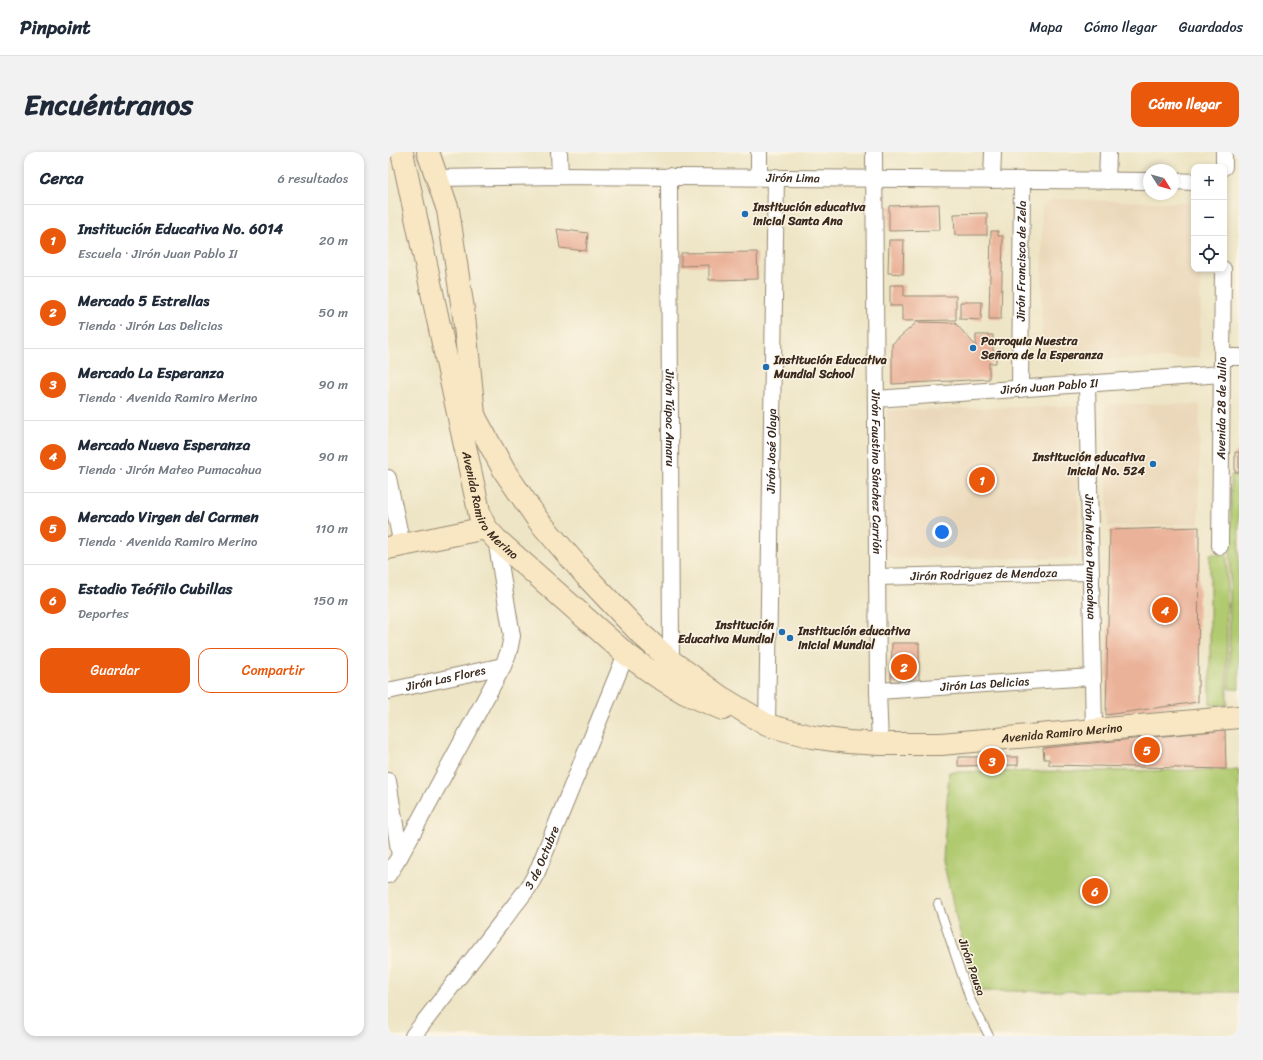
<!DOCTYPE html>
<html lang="es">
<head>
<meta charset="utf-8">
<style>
	body { margin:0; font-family:Sriracha,sans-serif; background:#f2f2f3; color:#1f2937 }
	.controls { position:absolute; right:12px; top:12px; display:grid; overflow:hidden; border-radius:8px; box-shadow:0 2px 6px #0003 }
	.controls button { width:36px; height:36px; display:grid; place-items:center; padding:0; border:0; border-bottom:1px solid #e0e1e3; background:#fff; color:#1f2937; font:20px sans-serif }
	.compass { position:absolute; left:755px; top:12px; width:36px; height:36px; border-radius:50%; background:#fff; box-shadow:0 2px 6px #0003; rotate:127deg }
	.you { position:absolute; left:554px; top:380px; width:14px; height:14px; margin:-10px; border:3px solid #fff; border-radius:50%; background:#1a73e8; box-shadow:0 0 0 6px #1a73e833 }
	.badge { display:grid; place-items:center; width:26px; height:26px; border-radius:50%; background:#ea580c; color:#fff; font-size:13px; font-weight:700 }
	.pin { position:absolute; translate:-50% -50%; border:2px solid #fff; box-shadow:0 1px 4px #0006 }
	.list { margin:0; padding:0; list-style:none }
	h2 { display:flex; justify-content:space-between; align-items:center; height:52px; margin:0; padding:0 16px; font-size:17px }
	h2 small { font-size:13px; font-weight:400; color:#747a83 }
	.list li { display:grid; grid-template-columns:26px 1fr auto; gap:12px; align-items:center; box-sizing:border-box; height:72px; padding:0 16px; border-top:1px solid #e0e1e3 }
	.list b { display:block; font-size:15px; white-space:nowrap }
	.list p { margin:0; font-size:13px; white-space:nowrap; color:#747a83 }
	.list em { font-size:13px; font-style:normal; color:#747a83 }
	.actions { display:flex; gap:8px; padding:12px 16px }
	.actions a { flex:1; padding:9px 0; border:1px solid #ea580c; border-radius:12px; text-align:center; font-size:14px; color:#ea580c }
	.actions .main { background:#ea580c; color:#fff }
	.icon { flex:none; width:22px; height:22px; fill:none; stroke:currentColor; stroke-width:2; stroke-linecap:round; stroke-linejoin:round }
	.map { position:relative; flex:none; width:851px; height:884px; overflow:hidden; border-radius:12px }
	header { display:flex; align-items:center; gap:24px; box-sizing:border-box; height:56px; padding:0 20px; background:#fff; border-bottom:1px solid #e0e1e3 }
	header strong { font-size:19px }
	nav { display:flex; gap:22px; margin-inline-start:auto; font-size:14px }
	.intro { display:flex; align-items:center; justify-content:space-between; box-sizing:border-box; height:96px; padding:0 24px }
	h1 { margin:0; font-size:28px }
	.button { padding:10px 18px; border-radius:12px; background:#ea580c; color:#fff; font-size:14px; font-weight:700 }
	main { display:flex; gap:24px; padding:0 24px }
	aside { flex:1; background:#fff; border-radius:12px; box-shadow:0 2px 6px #0003 }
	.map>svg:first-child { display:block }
	.built { fill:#ebd8ba }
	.green { fill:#b0ca70; stroke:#767a47 }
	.building { fill:#ebb29a }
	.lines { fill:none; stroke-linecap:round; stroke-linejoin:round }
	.lane-casing { stroke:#948872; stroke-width:10 }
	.street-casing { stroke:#948872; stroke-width:18 }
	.secondary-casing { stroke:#948872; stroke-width:24 }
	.lane { stroke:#fff; stroke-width:8 }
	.street { stroke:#fff; stroke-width:16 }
	.secondary { stroke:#f9e7c3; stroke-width:22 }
	.poi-dot { fill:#1f6fb2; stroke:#fcf5e5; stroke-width:1.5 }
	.labels { text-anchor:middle; stroke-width:3; stroke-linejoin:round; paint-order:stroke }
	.street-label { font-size:12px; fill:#3b2a1e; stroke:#fcf5e5 }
	.poi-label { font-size:12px; font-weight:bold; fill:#3b2a1e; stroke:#fcf5e5; text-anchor:start }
</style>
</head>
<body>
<header>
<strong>Pinpoint</strong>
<nav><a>Mapa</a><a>Cómo llegar</a><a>Guardados</a></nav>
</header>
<div class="intro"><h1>Encuéntranos</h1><a class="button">Cómo llegar</a></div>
<main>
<aside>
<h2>Cerca<small>6 resultados</small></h2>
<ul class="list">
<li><span class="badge">1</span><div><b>Institución Educativa No. 6014</b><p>Escuela · Jirón Juan Pablo II</p></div><em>20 m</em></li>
<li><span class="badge">2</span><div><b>Mercado 5 Estrellas</b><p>Tienda · Jirón Las Delicias</p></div><em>50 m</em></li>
<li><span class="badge">3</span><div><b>Mercado La Esperanza</b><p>Tienda · Avenida Ramiro Merino</p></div><em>90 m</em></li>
<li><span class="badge">4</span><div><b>Mercado Nueva Esperanza</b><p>Tienda · Jirón Mateo Pumacahua</p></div><em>90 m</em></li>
<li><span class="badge">5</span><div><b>Mercado Virgen del Carmen</b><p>Tienda · Avenida Ramiro Merino</p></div><em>110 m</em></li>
<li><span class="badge">6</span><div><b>Estadio Teófilo Cubillas</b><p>Deportes</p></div><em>150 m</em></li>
</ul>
<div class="actions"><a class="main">Guardar</a><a>Compartir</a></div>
</aside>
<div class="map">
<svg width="851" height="884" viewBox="0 0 851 884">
	<rect width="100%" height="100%" fill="#fcf5e5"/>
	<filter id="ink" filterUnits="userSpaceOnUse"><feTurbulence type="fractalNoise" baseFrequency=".025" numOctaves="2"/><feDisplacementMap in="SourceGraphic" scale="8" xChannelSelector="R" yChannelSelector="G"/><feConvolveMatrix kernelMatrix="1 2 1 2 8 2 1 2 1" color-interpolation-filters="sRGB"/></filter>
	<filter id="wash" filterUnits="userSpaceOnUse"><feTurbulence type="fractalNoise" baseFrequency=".012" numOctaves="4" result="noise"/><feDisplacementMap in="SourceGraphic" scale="16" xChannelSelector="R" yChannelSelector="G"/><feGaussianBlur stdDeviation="0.9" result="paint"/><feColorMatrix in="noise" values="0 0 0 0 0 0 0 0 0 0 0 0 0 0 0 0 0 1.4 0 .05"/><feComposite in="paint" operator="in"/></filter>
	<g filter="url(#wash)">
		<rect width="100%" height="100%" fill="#eee5c6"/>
		<!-- built -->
		<path class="built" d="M665,47l141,4v66h7l-1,89 -158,1v-152z
			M718,252h94l-1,120 -91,3z
			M691,254l-1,152h-186l-7,-7 2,-141z"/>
		<!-- green -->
		<path class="green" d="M843,323h8v214h-10z
			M822,402h17v151h-17z
			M851,618v222l-262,-1 -20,-69 -14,-62 6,-88z"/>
		<g id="blocks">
			<!-- building -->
			<path class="building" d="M551,52l1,26 -51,1v-25z
				M599,61v22h-32l-1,-21z
				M169,77l31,4 -2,18 -26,-3z
				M603,79h7v5h5l-2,83h-12z
				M501,88h15l-1,34 -15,-1z
				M369,100l1,27 -49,1v-15l-28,1v-13z
				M502,133h14v11h52v24l-54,1v-15h-12z
				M572,150h22l-1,18 -21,-1z
				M529,170l38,1 21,23v-11h17v17l3,1v10h-7v16l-97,5v-40z
				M847,300h4v20h-4z
				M811,375l-1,175 -92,13 4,-185z
				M504,491h27v40h-28z
				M837,578l1,39 -177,-4v-6h-5l-1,-11z
				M570,605h60v8l-60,1z"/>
		</g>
	</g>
	<g filter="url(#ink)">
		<use href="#blocks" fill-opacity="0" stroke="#948872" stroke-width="1"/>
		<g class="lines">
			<defs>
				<path id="lane" d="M550,752l32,95 19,37"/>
				<g id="street">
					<path d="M171,0l1,24"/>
					<path id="s1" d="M486,0l4,539 2,53"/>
					<path d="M836,15v-15"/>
					<path id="s2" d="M281,24l2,485"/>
					<path d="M371,25v-25"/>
					<path id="s3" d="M48,26l124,-2 589,5"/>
					<path d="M604,28l1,-28"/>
					<path d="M719,29l1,-29"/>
					<path d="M785,29l21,1"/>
					<path d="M835,205h16"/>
					<path id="s4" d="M699,232l7,346"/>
					<path id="s5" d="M632,237l2,-209"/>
					<path id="s6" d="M488,247l346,-25"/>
					<path d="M0,326l14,67"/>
					<path id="s7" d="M832,394l3,-277"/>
					<path id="s8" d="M489,425l214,-5"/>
					<path id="s9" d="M0,539l115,-25"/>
					<path id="s10" d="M490,539l214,-14"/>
					<path id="s11" d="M379,573l9,-548"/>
					<path d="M0,629l12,75"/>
					<path d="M0,723l12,-19 103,-190 6,-15 3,-15 -16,-97"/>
					<path id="s12" d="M25,884l115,-148 9,-16 89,-218"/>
				</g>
				<g id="secondary">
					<path id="s13" d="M14,0l78,364 6,12 10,11 130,115 32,23 27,16 38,16"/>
					<path id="s14" d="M40,0l20,58 16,106 10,98 3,7 28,51 33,48 48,56 54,57 31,28 48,35 48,29 46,12 35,5 32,2h61l298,-27"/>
					<path d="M0,396l98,-20"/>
				</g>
			</defs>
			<!-- lane casing -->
			<use href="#lane" class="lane-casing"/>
			<!-- street casing -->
			<use href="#street" class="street-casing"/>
			<!-- secondary casing -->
			<use href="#secondary" class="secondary-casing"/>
			<!-- lane -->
			<use href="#lane" class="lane"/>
			<!-- street -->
			<use href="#street" class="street"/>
			<!-- secondary -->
			<use href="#secondary" class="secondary"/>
		</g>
	</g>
	<!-- markers -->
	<g class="poi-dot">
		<circle cx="357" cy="62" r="4"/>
		<circle cx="585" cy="196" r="4"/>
		<circle cx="378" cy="215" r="4"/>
		<circle cx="765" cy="312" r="4"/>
		<circle cx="394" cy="480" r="4"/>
		<circle cx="402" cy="486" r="4"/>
	</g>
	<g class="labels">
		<!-- street labels -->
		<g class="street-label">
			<text dy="4" stroke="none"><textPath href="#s3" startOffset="357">Jirón Lima</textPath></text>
			<text dy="4" stroke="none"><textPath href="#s5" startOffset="128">Jirón Francisco de Zela</textPath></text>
			<text dy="4" stroke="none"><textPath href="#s6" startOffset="174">Jirón Juan Pablo II</textPath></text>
			<text dy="4" stroke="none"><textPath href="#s7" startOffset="138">Avenida 28 de Julio</textPath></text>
			<text dy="4" stroke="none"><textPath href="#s2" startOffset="242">Jirón Túpac Amaru</textPath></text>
			<text dy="4" stroke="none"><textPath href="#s11" startOffset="274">Jirón José Olaya</textPath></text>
			<text dy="4" stroke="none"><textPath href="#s1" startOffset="320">Jirón Faustino Sánchez Carrión</textPath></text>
			<text dy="4" stroke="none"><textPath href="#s13" startOffset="367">Avenida Ramiro Merino</textPath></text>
			<text dy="4" stroke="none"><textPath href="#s4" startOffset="173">Jirón Mateo Pumacahua</textPath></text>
			<text dy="4" stroke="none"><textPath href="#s8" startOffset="107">Jirón Rodriguez de Mendoza</textPath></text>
			<text dy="4" stroke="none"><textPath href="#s9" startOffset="59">Jirón Las Flores</textPath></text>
			<text dy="4" stroke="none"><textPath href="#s10" startOffset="107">Jirón Las Delicias</textPath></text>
			<text dy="4" stroke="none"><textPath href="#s14" startOffset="998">Avenida Ramiro Merino</textPath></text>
			<text dy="4" stroke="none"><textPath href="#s12" startOffset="221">3 de Octubre</textPath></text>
			<text transform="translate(584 815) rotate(71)" y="4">Jirón Pausa</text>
		</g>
		<!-- poi labels -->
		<g class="poi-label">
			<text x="365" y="59">Institución educativa<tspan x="365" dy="14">inicial Santa Ana</tspan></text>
			<text x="593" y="193">Parroquia Nuestra<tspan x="593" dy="14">Señora de la Esperanza</tspan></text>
			<text x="386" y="212">Institución Educativa<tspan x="386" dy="14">Mundial School</tspan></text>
			<text x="757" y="309" text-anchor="end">Institución educativa<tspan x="757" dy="14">inicial No. 524</tspan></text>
			<text x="386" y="477" text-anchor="end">Institución<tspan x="386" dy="14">Educativa Mundial</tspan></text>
			<text x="410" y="483">Institución educativa<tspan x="410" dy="14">inicial Mundial</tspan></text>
		</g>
	</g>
</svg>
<div class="controls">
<button>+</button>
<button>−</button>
<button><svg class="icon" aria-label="locate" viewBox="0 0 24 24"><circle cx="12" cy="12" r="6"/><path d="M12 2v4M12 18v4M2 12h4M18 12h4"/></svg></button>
</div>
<svg class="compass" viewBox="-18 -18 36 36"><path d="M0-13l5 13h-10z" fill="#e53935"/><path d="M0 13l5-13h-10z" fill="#747a83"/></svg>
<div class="you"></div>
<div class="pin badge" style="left:594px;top:328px">1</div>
<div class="pin badge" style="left:516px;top:515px">2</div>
<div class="pin badge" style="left:604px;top:609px">3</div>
<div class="pin badge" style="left:777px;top:458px">4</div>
<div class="pin badge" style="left:759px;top:598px">5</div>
<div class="pin badge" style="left:707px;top:739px">6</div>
</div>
</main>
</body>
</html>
